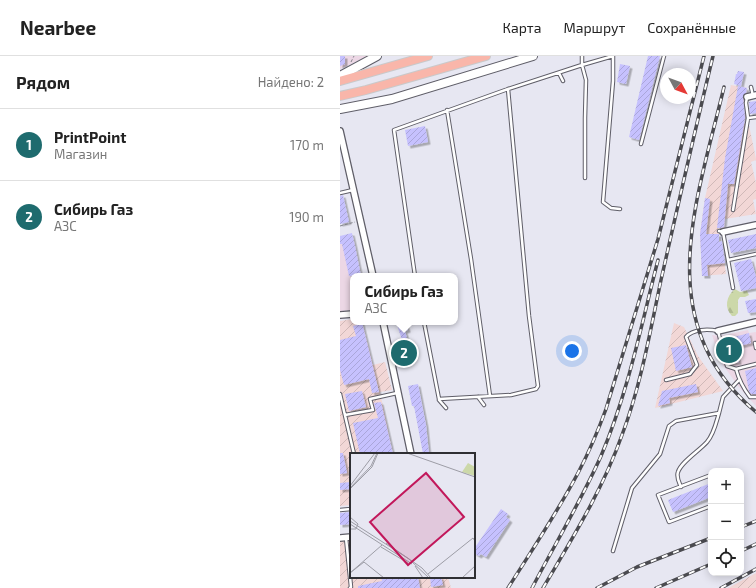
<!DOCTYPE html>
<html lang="ru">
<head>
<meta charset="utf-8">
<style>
	body { margin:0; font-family:"Exo 2",sans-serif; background:#f6f6f6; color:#222 }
	.controls { position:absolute; right:12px; bottom:12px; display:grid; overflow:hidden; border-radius:8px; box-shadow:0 2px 10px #0003 }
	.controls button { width:36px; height:36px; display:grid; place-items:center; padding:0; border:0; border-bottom:1px solid #e0e0e0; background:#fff; color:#222; font:20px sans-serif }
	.compass { position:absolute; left:320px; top:12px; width:36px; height:36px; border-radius:50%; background:#fff; box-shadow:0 2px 10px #0003; rotate:131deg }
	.you { position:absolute; left:232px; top:295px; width:14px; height:14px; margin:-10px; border:3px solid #fff; border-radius:50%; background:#1a73e8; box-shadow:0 0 0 6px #1a73e833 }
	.badge { display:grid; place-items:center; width:26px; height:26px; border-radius:50%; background:#1e6b6e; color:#fff; font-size:13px; font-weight:700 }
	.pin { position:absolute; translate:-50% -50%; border:2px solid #fff; box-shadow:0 1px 4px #0006 }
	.popup { position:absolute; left:10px; top:217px; width:108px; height:52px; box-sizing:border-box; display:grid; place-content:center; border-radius:8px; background:#fff; filter:drop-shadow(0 1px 3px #0005); font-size:13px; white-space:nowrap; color:#767676 }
	.popup b { font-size:15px; color:#222 }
	.popup::after { content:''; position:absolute; left:50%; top:100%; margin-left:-8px; border:8px solid transparent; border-top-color:#fff }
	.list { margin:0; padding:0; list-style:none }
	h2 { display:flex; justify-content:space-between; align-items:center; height:52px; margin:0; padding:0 16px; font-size:17px }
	h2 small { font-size:13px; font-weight:400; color:#767676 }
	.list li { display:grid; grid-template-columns:26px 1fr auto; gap:12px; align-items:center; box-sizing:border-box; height:72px; padding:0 16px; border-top:1px solid #e0e0e0 }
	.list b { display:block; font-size:15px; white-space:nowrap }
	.list p { margin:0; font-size:13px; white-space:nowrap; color:#767676 }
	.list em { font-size:13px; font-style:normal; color:#767676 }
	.icon { flex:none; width:22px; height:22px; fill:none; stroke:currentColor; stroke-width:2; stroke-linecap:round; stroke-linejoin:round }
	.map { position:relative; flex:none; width:416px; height:532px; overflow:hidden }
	header { display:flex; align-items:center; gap:24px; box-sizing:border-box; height:56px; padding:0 20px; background:#fff; border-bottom:1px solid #e0e0e0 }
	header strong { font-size:19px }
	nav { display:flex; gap:22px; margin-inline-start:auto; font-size:14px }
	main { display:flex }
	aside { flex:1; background:#fff }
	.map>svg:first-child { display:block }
	.commercial { fill:#ecd7e5 }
	.industrial { fill:url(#industrial-furrows) }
	.forest { fill:url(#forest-firs) }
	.building { fill:url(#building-hatch); filter:url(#shadow) }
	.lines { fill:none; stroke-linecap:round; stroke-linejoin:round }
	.lane-casing { stroke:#5f5e68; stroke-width:4.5 }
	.street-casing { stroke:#5f5e68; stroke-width:8 }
	.secondary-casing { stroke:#5f5e68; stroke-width:10 }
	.primary-casing { stroke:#c9c9ca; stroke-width:10 }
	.path { stroke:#84848b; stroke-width:1; stroke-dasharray:3 2; stroke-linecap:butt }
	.lane { stroke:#fff; stroke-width:2.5 }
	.street { stroke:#fff; stroke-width:5.5 }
	.secondary { stroke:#fff; stroke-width:8 }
	.primary { stroke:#f9b6aa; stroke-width:8 }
	.rail-casing { stroke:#4b4b50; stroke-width:3.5 }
	.rail { stroke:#fff; stroke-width:2; stroke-dasharray:6; stroke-linecap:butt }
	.inset-road { fill:none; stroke:#9d9da6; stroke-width:1 }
	.view { fill:#c2185b; fill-opacity:0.15; stroke:#c2185b; stroke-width:2 }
	.inset-edge { fill:none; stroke:#2f2f33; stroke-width:2 }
</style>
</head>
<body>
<header>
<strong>Nearbee</strong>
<nav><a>Карта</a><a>Маршрут</a><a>Сохранённые</a></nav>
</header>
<main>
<aside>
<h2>Рядом<small>Найдено: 2</small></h2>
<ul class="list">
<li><span class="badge">1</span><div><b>PrintPoint</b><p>Магазин</p></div><em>170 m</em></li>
<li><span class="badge">2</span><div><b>Сибирь Газ</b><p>АЗС</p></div><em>190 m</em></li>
</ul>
</aside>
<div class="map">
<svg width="416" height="532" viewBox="0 0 416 532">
	<defs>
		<pattern id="industrial-furrows" width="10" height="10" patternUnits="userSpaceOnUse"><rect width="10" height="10" fill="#f2d7d6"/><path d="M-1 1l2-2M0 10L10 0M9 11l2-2" fill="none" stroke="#d0b9b8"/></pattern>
		<pattern id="forest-firs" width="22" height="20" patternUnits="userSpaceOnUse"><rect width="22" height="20" fill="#ccd8a9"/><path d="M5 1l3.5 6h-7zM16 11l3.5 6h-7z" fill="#b0ba92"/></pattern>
		<pattern id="building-hatch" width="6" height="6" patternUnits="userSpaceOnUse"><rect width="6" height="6" fill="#c6c1fe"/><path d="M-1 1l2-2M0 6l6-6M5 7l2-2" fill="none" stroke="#aaa6da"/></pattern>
		<filter id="shadow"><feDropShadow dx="2.5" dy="2.5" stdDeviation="0" flood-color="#0004"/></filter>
	</defs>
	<rect width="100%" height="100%" fill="#e7e7f2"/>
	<!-- commercial -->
	<path class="commercial" d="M0,0h28l-28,13z
		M14,185l7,35h-8v34l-13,1v-67z
		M408,274l1,3 7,-1v74l-18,-20 -17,-24 -9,-27 8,1z"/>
	<!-- industrial -->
	<path class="industrial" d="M391,29l16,3 -4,25 3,2 -2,8 5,2 7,34v1l-5,2 5,21v16l-3,1 3,14 -31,5 -1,10 -5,-1v15h3l4,31 -24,2 -2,-42 5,-36z
		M13,263v3h9l11,43 12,-3 7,28 -12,2 13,62h-42v51l-11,1v-185z
		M334,267l10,4 14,29 25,35 -68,17z
		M0,484h11v37h97l3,11h-111z
		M416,517v15h-28z"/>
	<!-- forest -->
	<path class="forest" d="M395,233l5,3 7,-1 2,4 -4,2h-5l-2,3v13l-3,3h-3c-8,-8 -6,-20 3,-27z"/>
	<!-- building -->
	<path class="building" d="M0,0h5v8l-5,2z
		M308,0h12l-21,84 -10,-3z
		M280,8l10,2 -4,18 -9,-2z
		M398,15l6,1 -3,14 -7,-2 2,-10h1z
		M398,30l9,2 -1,5 -3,3 2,22 -11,66h-6l-4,43 -3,1h-4l8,-70z
		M416,45v12l-6,1 -1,-12z
		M85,70l3,16 -20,4 -3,-16z
		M3,139l6,27 -9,2v-28z
		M365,142l5,1 -4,35h13v8l3,-1 3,22 -18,2 1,11h-6l-2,-42z
		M12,177l3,13 6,30h-12l-7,-32h-2v-8z
		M416,178v14l-25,5 -3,-13z
		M411,203l5,18v11l-15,3 -7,-28z
		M416,243v13l-8,1 -3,-12z
		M16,266h6l17,70 -7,1 -3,-14 -25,6 -4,-15v-30l16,-4 -3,-10 4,-1z
		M56,266h10l2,8 -3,1 3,11 -5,1z
		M409,277l2,10 -15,4 3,15 -10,2 -6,-24z
		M346,289l6,22 -16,4 -5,-23z
		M416,312v26h-5l-2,-3 -4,-20z
		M78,328l8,41 3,29h-6l-9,-48h-2l-4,-20z
		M356,328l2,8 -29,6 1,5 -12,3 4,-15z
		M22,335l4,16 -17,4 -4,-17z
		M41,346l12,52h-33l-7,-31 25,-5 -4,-15z
		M0,397h3l4,20 -7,1z
		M11,426v7l-11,1v-7z
		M371,427v14l-38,15 -5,-12z
		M161,453l7,5 -2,3 4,3 -24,37 -5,-3 -2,2 -5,-3v-4z
		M11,456v12l-11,1v-12z
		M41,521h37l2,11h-62v-2l24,-5z
		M90,521h11l2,8 -12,2z"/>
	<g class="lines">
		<defs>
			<path id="lane" d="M273,0v25l-10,121 8,6 9,1
				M219,17l4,8
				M411,31l2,9
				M107,54l24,149 19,137
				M408,62l8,-1
				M301,88l23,-88
				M245,122v-60l1,-38 -4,-15 31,-9
				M0,137l13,-3
				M393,154l15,-92 -2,-15 1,-6
				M379,175l4,1 5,28 28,-6
				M388,204l5,28
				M75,220l-21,-146 114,-41 74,-24v-9
				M84,266l15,77 72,-4 25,-6 2,-3 -9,-70 -21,-227
				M415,287l1,5
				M396,313l20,-5
				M326,324l24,-6 7,-9 -11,-28c7,-8 22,-8 32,-6l9,35 9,3c3,11 7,19 14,28h6
				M0,338l14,60
				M138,341l6,8
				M99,344l7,8
				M5,359l28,-5 -3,-11 27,-6
				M371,419l-53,20 11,27 42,-16
				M341,431c-2,-5 -5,-10 -3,-15 3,-10 21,-21 29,-30 7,-8 9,-19 12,-29
				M0,454l11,-1
				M6,482l5,49 -1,1
				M273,495l19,-63 28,-34 9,-28 7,-5 43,-8 4,-16 16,-17"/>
			<path id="street" d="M407,41l9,-2
				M0,75l33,145
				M383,176l33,-7
				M0,259l13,-1
				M43,266l28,132
				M378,275l38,-9
				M0,482l11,-1"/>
			<path id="secondary" d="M0,20l37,-20
				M0,53l52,-10 141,-43"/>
			<path id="primary" d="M0,25l88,-25
				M0,40l26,-6 120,-34"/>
		</defs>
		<!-- lane casing -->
		<use href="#lane" class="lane-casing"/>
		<!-- street casing -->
		<use href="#street" class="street-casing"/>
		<!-- secondary casing -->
		<use href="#secondary" class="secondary-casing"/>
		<!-- primary casing -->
		<use href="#primary" class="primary-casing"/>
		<!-- path -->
		<path class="path" d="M11,6l3,-6
			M0,170l15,-4"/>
		<!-- lane -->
		<use href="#lane" class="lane"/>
		<!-- street -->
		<use href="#street" class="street"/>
		<!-- secondary -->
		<use href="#secondary" class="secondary"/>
		<!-- primary -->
		<use href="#primary" class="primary"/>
		<defs>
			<path id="rail" d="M384,31c-27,114 -75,235 32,325
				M401,471l15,-6
				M401,495l15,-7
				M168,532c24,-38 49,-75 70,-115 11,-21 20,-42 28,-64l52,-170 46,-183
				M192,532c23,-44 49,-87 69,-132 27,-63 40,-130 57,-196
				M203,532c29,-49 60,-99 79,-153 19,-50 28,-103 39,-155 17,-75 34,-150 52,-224
				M257,532l40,-21 74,-29
				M316,532l55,-24
				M381,532l35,-19"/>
		</defs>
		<!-- rail casing -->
		<use href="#rail" class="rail-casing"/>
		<!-- rail -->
		<use href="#rail" class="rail"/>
	</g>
	<!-- overview -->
	<g transform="translate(10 397)">
		<rect width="125" height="125" fill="#e7e7f2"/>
		<path d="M118,10l7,4v9l-13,-4z" fill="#ccd8a9"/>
		<path class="inset-road" d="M57,0l68,24M0,33l25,-33M0,35l21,-22 6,-13M0,36l22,-22 6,-14M0,64l8,7 -2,5h-6M0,68l59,38 20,19M0,71l62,40M36,90l36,25M31,94l27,16M65,113l8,12M72,115l9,10M0,120l32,-28M0,120l14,-11 20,16M78,121l45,-36 2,3M112,125l13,-12"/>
		<path class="view" d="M76,20l38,44 -56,48 -38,-43z"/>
		<rect width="125" height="125" class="inset-edge"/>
	</g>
</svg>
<div class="controls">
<button>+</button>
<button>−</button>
<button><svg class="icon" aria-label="locate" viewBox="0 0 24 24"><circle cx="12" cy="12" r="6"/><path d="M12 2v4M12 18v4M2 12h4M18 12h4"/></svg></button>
</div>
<svg class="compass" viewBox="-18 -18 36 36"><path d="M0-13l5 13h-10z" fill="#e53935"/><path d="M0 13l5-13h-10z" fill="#767676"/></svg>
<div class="you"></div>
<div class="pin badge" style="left:389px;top:294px">1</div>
<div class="pin badge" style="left:64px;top:297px">2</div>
<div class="popup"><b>Сибирь Газ</b>АЗС</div>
</div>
</main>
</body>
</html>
